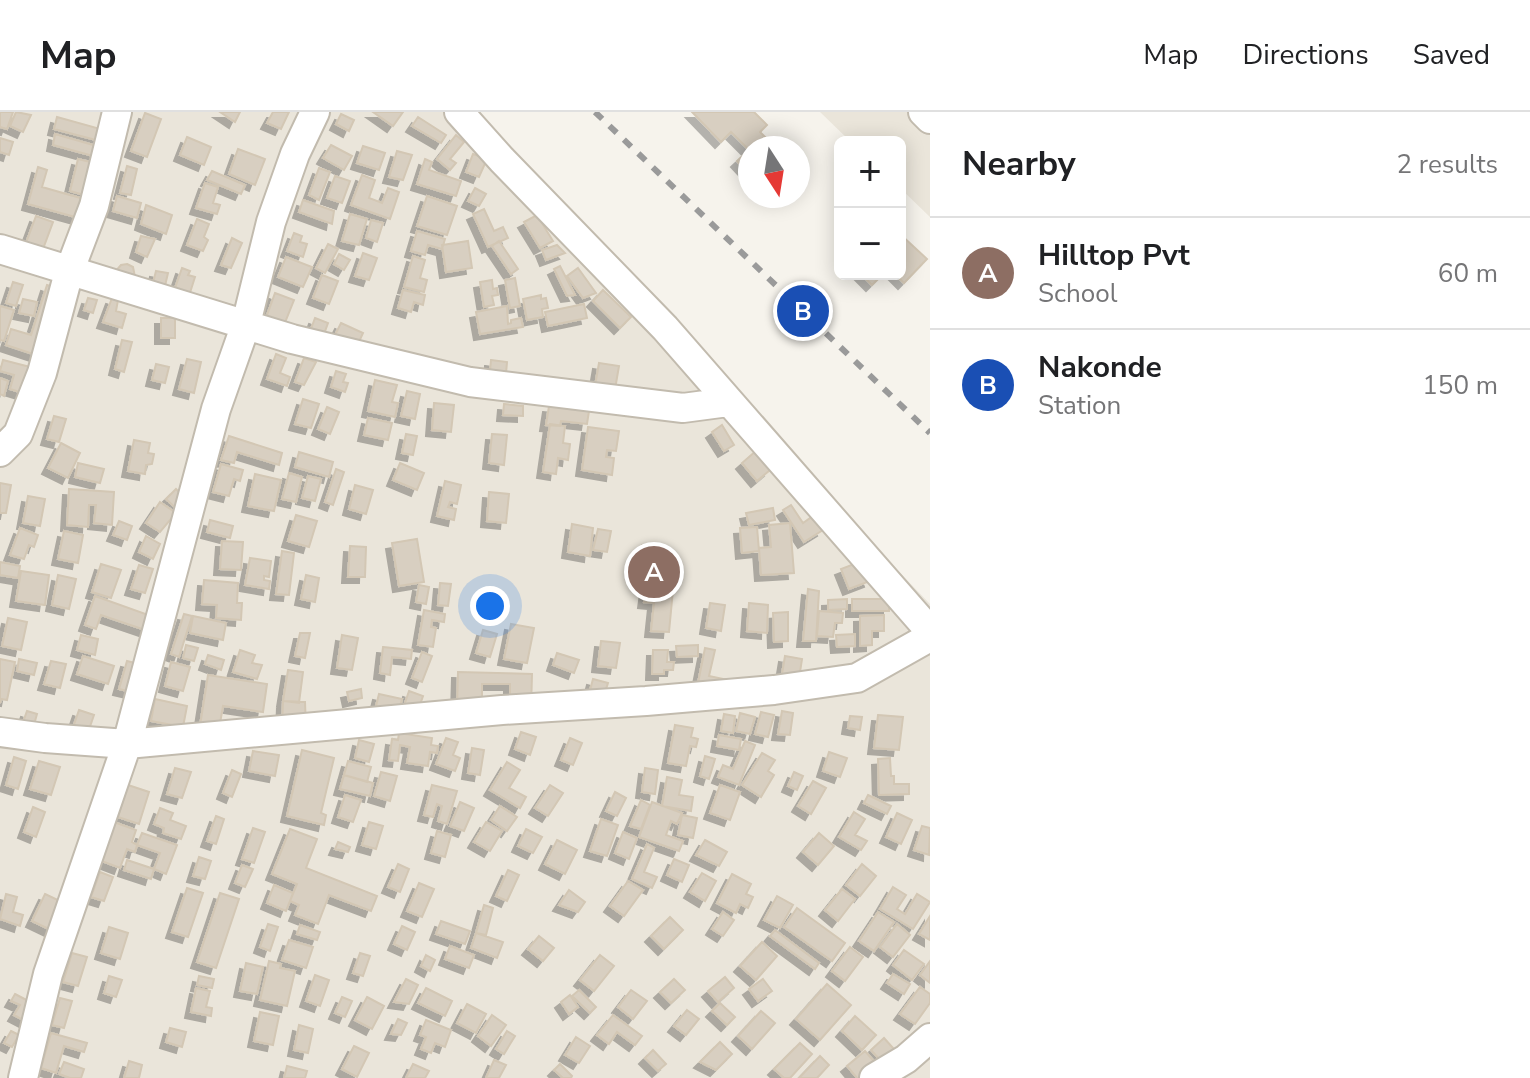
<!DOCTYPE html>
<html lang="en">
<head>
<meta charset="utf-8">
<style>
	body { margin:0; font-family:"Nunito Sans",sans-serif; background:#f2f2f2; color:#202124 }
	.controls { position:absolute; right:24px; top:24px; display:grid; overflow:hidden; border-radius:12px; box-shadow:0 4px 20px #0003 }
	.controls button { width:72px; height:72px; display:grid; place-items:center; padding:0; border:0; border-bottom:2px solid #e0e0e0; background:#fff; color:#202124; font:40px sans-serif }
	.compass { position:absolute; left:738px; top:24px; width:72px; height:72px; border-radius:50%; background:#fff; box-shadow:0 4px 20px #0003; rotate:168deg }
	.you { position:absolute; left:490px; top:494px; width:28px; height:28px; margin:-20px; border:6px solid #fff; border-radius:50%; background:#1a73e8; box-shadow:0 0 0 12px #1a73e833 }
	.badge { display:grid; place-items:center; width:52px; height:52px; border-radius:50%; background:#b45309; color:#fff; font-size:26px; font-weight:700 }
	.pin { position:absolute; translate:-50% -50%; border:4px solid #fff; box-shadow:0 2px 8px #0006 }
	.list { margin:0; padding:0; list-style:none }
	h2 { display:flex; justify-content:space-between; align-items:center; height:104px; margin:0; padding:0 32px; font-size:34px }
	h2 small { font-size:26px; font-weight:400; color:#757577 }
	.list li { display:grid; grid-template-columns:52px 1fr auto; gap:24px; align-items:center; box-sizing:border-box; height:112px; padding:0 32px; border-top:2px solid #e0e0e0 }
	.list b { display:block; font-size:30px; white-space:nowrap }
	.list p { margin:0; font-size:26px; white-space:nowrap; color:#757577 }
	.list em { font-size:26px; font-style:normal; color:#757577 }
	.map { position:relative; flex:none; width:930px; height:966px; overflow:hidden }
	header { display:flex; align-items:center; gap:48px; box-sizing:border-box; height:112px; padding:0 40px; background:#fff; border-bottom:2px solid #e0e0e0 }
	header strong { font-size:38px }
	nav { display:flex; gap:44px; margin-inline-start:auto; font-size:28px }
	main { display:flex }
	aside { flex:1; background:#fff }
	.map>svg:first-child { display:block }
	.residential { fill:#eae5da }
	.building { fill:#d8cfc1; stroke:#d3c7b4; stroke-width:2; fill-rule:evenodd; filter:url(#shadow) }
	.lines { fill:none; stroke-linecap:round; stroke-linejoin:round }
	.minor-casing { stroke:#c2bbae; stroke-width:32 }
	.minor { stroke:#fff; stroke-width:28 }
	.rail { stroke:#9a9a9a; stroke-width:6; stroke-dasharray:10 10; stroke-linecap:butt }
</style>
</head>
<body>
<header>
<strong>Map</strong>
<nav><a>Map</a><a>Directions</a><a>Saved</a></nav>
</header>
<main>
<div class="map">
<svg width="930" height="966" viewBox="0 0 930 966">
	<defs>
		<filter id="shadow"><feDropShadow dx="-6" dy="6" stdDeviation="0" flood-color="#0004"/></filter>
	</defs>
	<rect width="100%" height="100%" fill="#f6f3ec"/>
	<!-- residential -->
	<path class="residential" d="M0,0h458l472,492v474h-930z
		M820,0h110v105l-30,-29v-46h-49z"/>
	<!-- building -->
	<path class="building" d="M0,0h13l-6,17 -7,-2z
		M16,0l15,3 -8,17 -13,-6z
		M220,0h20l-5,10z
		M273,0h16l-8,17 -14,-6z
		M373,0h30l-10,14z
		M692,0h62l13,13 -7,7 16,16h-26v27l-13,-14 12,-11 -18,-18 -10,10z
		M145,1l16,6 -14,38 -16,-6z
		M341,2l13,6 -5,11 -13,-7z
		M57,5l47,13 7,14 -57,-15z
		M418,5l28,18 -5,8 -29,-17z
		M55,22l52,15 -3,10 -51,-14z
		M456,23l8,7 -14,17 6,4 -6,7 -13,-11z
		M187,25l24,10 -7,18 -24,-10z
		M0,26l13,4 -4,13 -9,-3z
		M331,33l21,11 -8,14 -21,-12z
		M363,34l22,7 -6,17 -22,-7z
		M238,37l27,10 -10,26 -26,-11z
		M397,39l15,4 -9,25 -14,-3z
		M473,42l14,5 -8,18 -13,-5z
		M78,47l29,7 -16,31 -21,-6z
		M425,47l7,3 -3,8 32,11 -5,15 -39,-12z
		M127,54l10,3 -6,26 -11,-2z
		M38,55l9,3 -5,17 49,14 -5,19 -58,-16z
		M319,56l11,4 -11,28 -10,-5z
		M212,59l33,14 -4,9 -34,-14z
		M362,63l13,5 -6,18 13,5 6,-15 11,4 -9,27 -39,-14z
		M335,64l15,5 -8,22 -15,-5z
		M205,71l13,4 -5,16 7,2 -3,9 -21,-6z
		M475,76l11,6 -7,12 -11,-5z
		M117,84l24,7 -4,15 -24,-7z
		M427,84l30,10 -10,29 -30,-9z
		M303,88l31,11 -2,13 -33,-12z
		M146,93l26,10 -6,19 -25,-10z
		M484,97l10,22 9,-4 5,11 -20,9 -15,-33z
		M350,102l17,5 -8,26 -17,-4z
		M537,103l16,26 -13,7 -16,-26z
		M36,104l17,6 -13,35 -17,-6z
		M197,107l12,5 -5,13 4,3 -5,11 -16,-6z
		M371,108l12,3 -6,19 -11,-4z
		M417,119l28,8 -3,10 -14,-4 -3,10 -14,-4z
		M294,121l8,3 -2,6 7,2 -4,13 -16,-6z
		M900,122l27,25 -23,24 -9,-9h5z
		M141,124l14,3 -8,18 -11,-5z
		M232,126l10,5 -11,25 -10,-3z
		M468,129l4,27 -26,4 -4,-27z
		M499,129l19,28 -7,5 -19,-28z
		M328,132l10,5 -13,24 -9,-5z
		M557,133l8,8 -19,7 -4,-10z
		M363,141l14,5 -8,22 -14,-4z
		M339,142l11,6 -6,10 -10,-6z
		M413,144l12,4 -5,18 7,2 -3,12 -20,-5z
		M286,145l26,10 -9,20 -25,-10z
		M127,152l6,3 2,10 -20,-5 6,-7z
		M560,154l15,29 -8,1 -13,-27z
		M182,156l8,3 -2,4 7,2 -7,22 -15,-5z
		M578,156l18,25 -13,5 -16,-22z
		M156,159l12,2 -4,17 -12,-3z
		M861,162h22l-11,11z
		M322,163l16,6 -9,23 -16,-6z
		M515,166l5,28 -10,2 -5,-28z
		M492,168l1,9 4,-1 1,7 -6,1 2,9 -10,2 -4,-25z
		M13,170l10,3 -7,21 -10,-3z
		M47,173l17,6 -22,66 -36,-12 5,-16 20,6z
		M403,178l22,5 -2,10 -9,-3 -3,10 -13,-4z
		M603,178l28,27 -11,11 -27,-27z
		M275,181l19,7 -10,25 -18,-7z
		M541,183v4l5,-1 2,10 -6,1 1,8 -16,3 -4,-21z
		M88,186l9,2 -4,13 -9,-3z
		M112,186l6,2 -2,11 10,3 -4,14 -19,-6z
		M23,187l14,3 -3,14 -15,-3z
		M584,192l3,14 -39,8 -3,-14z
		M0,194l14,4 -10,31 -4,-1z
		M507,194l1,18 3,-1v-3l10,-2 2,9 -43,7 -4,-22z
		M161,206h14v20h-14z
		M315,206l13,5 -8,22 -13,-5z
		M341,211l22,10 -10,22 -23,-10z
		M122,228l10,2 -8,30 -9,-3z
		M276,242l10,4 -6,15 10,4 -3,9 -20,-7z
		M304,246l12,4 -12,23 -9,-3z
		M187,247l14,3 -7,31 -15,-4z
		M3,248l31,8 -8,26 -16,-5 4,-14 -14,-4z
		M491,248l16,2 -2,23 -16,-2z
		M599,251l20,3 -5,29 -20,-3z
		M156,252l13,3 -4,16 -13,-3z
		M336,259l10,3 -3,8 5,1 -3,9 -14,-5z
		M0,266l8,3 -4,15 -4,-2z
		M375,268l22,5 -5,17 6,1 -3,14 -27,-6z
		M407,279l13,3 -5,25 -14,-3z
		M303,287l16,5 -8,24 -16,-4z
		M434,291l20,2 -3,27 -19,-2z
		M504,292l19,2v10l-20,-1z
		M549,294l40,5 -2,13 -26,-3 -1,5 -14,-1z
		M327,295l12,5 -9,22 -12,-5z
		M54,304l12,3 -7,23 -12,-3z
		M368,306l24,5 -4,17 -24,-5z
		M550,312l15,2 -2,17 7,1 -2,16 -10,-2 -2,16 -13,-2z
		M722,313l12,20 -10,6 -12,-19z
		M588,315l31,4 -3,20 -9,-1 -1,7 8,1 -2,17 -30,-5z
		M406,322l11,2 -4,19 -11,-2z
		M492,322l15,1 -3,30 -15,-2z
		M229,324l53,17 -3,12 -42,-13 -3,11 -13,-3z
		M134,328l16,3 -2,10 6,1 -2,10 -6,1 -1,9 -17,-3z
		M61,331l19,10 -12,25 -20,-10z
		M757,338l13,20 -13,11 -15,-18z
		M299,340l34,10 -4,15 -34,-10z
		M78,351l26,6 -4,14 -25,-6z
		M400,351l24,10 -7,17 -24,-10z
		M221,352l22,6 -3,11 -6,-2 -5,17 -16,-4z
		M336,357l8,3 -11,33 -8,-3z
		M289,361l13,4 -6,25 -14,-3z
		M255,362l26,6 -7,31 -26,-5z
		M308,364l13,3 -6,22 -13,-3z
		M445,369l16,4 -4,19 -7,-2 -2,5 8,2 -2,11 -17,-4z
		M0,371l11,2 -5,28h-6z
		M355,373l18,5 -7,24 -17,-5z
		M69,377l45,3 -2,33 -18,-2 2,-18h-7l-1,22 -21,-2z
		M176,377l13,13 -9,10 -14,-13z
		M489,380l20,2 -3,29 -19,-2z
		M28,384l17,3 -5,27 -17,-3z
		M160,390l16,11 -16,19 -14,-9z
		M791,393l12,18 10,-7 10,14 -19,12 -21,-32z
		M773,396l2,12 -26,5 -3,-12z
		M296,403l21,6 -8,26 -21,-6z
		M210,408l23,6 -3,12 -23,-6z
		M119,409l13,5 -5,14 -14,-5z
		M790,411l4,50 -33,2 -2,-27 12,-1 -2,-22z
		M572,412l21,4 -3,28 -22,-4z
		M757,415l2,24 -17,2 -2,-25z
		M20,416l18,7 -4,12 -5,-2 -5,14 -14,-4z
		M598,417l13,2 -4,21 -14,-2z
		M64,419l19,4 -5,28 -20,-4z
		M146,424l14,8 -7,15 -14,-7z
		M417,427l7,43 -25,4 -7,-43z
		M222,429l21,1 -2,28 -21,-1z
		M642,433l15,2 -4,27 -15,-2z
		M350,434l16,1 -1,30h-17z
		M282,439l12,2 -5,42 -13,-1z
		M250,446l21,3 -2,16 -5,-1v4l6,1 -1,8 -24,-4z
		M862,449l8,20 -21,8 -8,-20z
		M0,450l20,4 -2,12 -18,-3z
		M101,452l20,6 -10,28 -19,-6z
		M139,453l14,4 -8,24 -14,-4z
		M21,459l28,4 -4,30 -29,-4z
		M58,463l18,4 -7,30 -17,-4z
		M306,463l13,3 -4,24 -14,-3z
		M204,468l34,3 -1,20h5l-1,17 -25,-2 1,-13 -15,-1z
		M440,471l11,1 -3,22 -10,-1z
		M419,473l10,2 -3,17 -10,-2z
		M646,476l27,2 -4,42 -18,-1 3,-28 -10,-1z
		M808,477l11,2 -3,50h-13z
		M95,484l59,21 -6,14 -47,-16 -5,14 -11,-4z
		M847,487v10l-19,1v-10z
		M852,487h37v12h-37z
		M710,491l15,2 -4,26 -15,-3z
		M749,491l19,2 -1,28 -20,-2z
		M424,498l21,4 -1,8 -12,-2 -1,7 5,1 -3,19 -15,-2z
		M819,499l24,2 -1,10h-7l-2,14 -16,-1z
		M788,500v29l-14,1 -1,-29z
		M184,502l8,2 -13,41 -8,-3z
		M884,503v16h-12v14l-12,1v-30z
		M193,504l33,7 -3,17 -33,-7z
		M8,506l19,4 -6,28 -19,-4z
		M511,512l23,4 -7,35 -23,-4z
		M483,518l14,4 -7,23 -14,-4z
		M300,521h10l-5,25 -10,-2z
		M855,522v12l-18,1 -1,-12z
		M81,523l17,4 -3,16 -18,-5z
		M342,523l16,3 -6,32 -15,-2z
		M601,529l19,2 -4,25 -18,-2z
		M186,533l12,3 -4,13 -11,-3z
		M698,533v11l-21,1 -1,-11z
		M383,535l29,3 -1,9 -19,-2 -2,18 -10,-2z
		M705,536l10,2 -6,26 19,4 -2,9 -28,-6z
		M240,538l15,5 -3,8 10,2 -5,14 -24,-7z
		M653,538h15l-1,12h7l-1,8h-9v4h-12z
		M422,540l10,4 -10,26 -10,-4z
		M557,541l22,7 -5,13 -21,-8z
		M208,543l16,5 -3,10 -16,-6z
		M83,544l31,10 -6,18 -31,-10z
		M785,544l17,3 -2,13 4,1 -24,13z
		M0,547l15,3 -8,38 -6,-1 -1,4z
		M19,547l18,4 -3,12 -17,-4z
		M51,549l15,3 -6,24 -16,-4z
		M127,549l16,4 -7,28 -17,-4z
		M171,550l19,5 -7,24 -18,-5z
		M288,558l15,2 -4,31 -16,-2z
		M458,560l74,2 -1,36 -74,-1zM482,572h28v15h-28z
		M208,563l59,9 -4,28 -40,-6 -5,29 -19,-3z
		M593,567l15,4 -6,19 -14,-4z
		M361,577l1,9 -13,3 -2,-9z
		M409,579l14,5 -8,23 -14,-4z
		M379,582l23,5 -4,16 -23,-5z
		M155,587l32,7 -4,21 -32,-6z
		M283,589l22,1 1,26 -24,1z
		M79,598l15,5 -11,32 -15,-5z
		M27,599l10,3 -5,18 -11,-4z
		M782,599l11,2 -3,22 -12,-1z
		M761,600l13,3 -6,22 -13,-3z
		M740,601l15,4 -5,17 -14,-3z
		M724,602l11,2 -2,17 -12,-2z
		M878,603l25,2 -4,33 -25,-2z
		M850,604l12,1 -2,13 -12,-2z
		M675,613l18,3 -2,9 7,2 -2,8 -6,-1 -4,20 -18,-3z
		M521,620l15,5 -6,18 -15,-6z
		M399,621l33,5 -1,7 7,1 -1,7 -7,-1 -2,14 -21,-3 3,-16 -10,-2 -2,16 -9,-1 3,-21 6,1z
		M719,623l22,4 -2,11 -22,-4z
		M446,626l12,4 -5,13 7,3 -5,13 -19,-7z
		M570,626l12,5 -9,22 -12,-5z
		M359,628l15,4 -5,18 -14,-4z
		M745,629l10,4 -16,40 -21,-8 5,-12 10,4z
		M472,636l12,2 -4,25 -12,-2z
		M302,638l32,8 -13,55 5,2 -2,10 -37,-9z
		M253,639l26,4 -4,21 -26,-5z
		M829,640l18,6 -7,19 -17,-6z
		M762,641l13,7 -7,11 6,4 -13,22 -19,-12z
		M705,644l10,3 -6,20 -9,-3z
		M14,645l12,4 -8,28 -12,-4z
		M890,646l1,18h3v8h15v10l-30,1 -1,-36z
		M39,649l21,6 -9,28 -21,-6z
		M348,649l23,6 -4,15 -23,-7z
		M507,650l13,8 -11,18 17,9 -6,11 -30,-18z
		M175,656l16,4 -9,26 -15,-4z
		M645,656l13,2 -3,24 -13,-2z
		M232,658l9,4 -9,23 -9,-4z
		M381,660l16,4 -7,25 -16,-5z
		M794,660l9,4 -6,14 -9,-4z
		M344,663l29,8 -3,13 -30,-7z
		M667,665l15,3 -3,15 14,2 -2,14 -29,-5z
		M813,669l13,7 -15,26 -13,-8z
		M128,673l21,7 -10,32 -21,-7z
		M432,673l25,6 -10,33 -9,-3 4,-15 -5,-2 -4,13 -9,-2z
		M550,673l13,8 -15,23 -13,-8z
		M720,673l20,7 -10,28 -20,-7z
		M615,680l11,6 -9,18 -11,-5z
		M345,683l16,5 -8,22 -15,-5z
		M868,683l23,11 -4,8 -23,-11z
		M641,688l9,5 -9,24 -11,-3z
		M460,690l14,6 -10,23 -14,-5z
		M652,690l30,11 -5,11 -6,-3 -5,14 17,6 -4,10 -40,-14z
		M500,694l17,11 -10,14 -16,-11z
		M33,695l12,5 -9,25 -12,-5z
		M160,696l13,5 -3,7 16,6 -5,13 -18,-6 1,-5 -10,-4z
		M854,700l11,7 -10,16 12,6 -6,9 -22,-13z
		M897,701l15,7 -11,24 -15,-7z
		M682,703l15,3 -4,20 -15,-3z
		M216,704l8,3 -8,25 -9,-3z
		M601,707l17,6 -11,31 -17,-5z
		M114,710l22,8 -4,12 5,3 -2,7 -8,-3 -7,19 -21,-8z
		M369,710l14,4 -7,23 -14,-4z
		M486,710l16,9 -12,20 -16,-9z
		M922,714l8,2 -1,27 -15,-5z
		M253,716l12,4 -11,31 -12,-4z
		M290,717l27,10 -11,29 71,28 -6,15 -42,-16 -11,29 -23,-9 4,-10 -9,-4 7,-17 -25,-10z
		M526,717l16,8 -9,16 -15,-7z
		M437,719l14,4 -6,22 -14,-4z
		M623,720l14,6 -8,21 -14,-6z
		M142,721l35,12 -11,29 -12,-5 6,-16 -23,-8z
		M819,721l15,13 -16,19 -15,-13z
		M557,728l20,10 -12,24 -20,-10z
		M705,728l22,12 -8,14 -23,-11z
		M338,730l12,5 -2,5 -13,-3z
		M647,732l7,4 -10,24 13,5 -5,11 -20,-9z
		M199,745l12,4 -6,18 -12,-3z
		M674,747l15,6 -7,17 -15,-7z
		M127,748l27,9 -3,10 -27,-9z
		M398,752l11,5 -9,23 -12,-5z
		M862,752l14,12 -16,20 -14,-11z
		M242,753l11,4 -8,18 -10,-4z
		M508,758l11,5 -12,26 -11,-5z
		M100,760l13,5 -9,24 -13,-4z
		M702,761l14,8 -11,20 -15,-9z
		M732,762l19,10 -5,10 7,3 -5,11 -8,-4 -4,9 -19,-10z
		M628,769l15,9 -19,26 -14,-10z
		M419,771l15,6 -12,28 -15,-6z
		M274,773l19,8 -7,18 -19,-8z
		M893,775l13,8 -9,14 8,5 12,-20 13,8 -17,27 -33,-20z
		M187,776l16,5 -15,44 -16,-5z
		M842,777l13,10 -17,22 -13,-11z
		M569,778l16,12 -7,10 -19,-7z
		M220,781l19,6 -23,69 -19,-6z
		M6,782l11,3 -4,15 10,3 -3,11 -20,-7z
		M45,782l15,7 -7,30 -21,-10z
		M777,784l16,9 -13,23 -16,-8z
		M484,793l9,3 -7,27 -10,-2z
		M797,796l48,35 -13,18 -48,-34z
		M723,800l11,8 -11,16 -11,-7z
		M878,800l16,10 -20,29 -15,-10z
		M930,804v24l-11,-6z
		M670,805l13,13 -19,19 -13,-13z
		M441,809l29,10 -5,13 -29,-10z
		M268,812l10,3 -8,24 -10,-4z
		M897,812l13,11 -17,22 -13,-10z
		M300,813l20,7 -3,8 -20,-6z
		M402,814l13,6 -8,18 -13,-6z
		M109,815l19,6 -8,26 -19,-6z
		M775,818l44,33 -4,6 -45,-33z
		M476,821l27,9 -6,16 -26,-10z
		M539,824l15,12 -11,13 -15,-12z
		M289,828l24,7 -7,21 -24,-8z
		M762,830l15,14 -21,24 -16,-14z
		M450,834l24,9 -5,13 -24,-9z
		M850,835l13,10 -18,24 -13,-10z
		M904,838l20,14 -12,16 -19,-15z
		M72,841l15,4 -9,29 -15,-4z
		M360,841l10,3 -7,20 -10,-3z
		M426,843l9,5 -5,11 -9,-5z
		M600,843l14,11 -20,25 -14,-11z
		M269,849l12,3 -1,4 15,3 -8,35 -27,-6z
		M930,849v22l-10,-8z
		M246,851l17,4 -6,27 -17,-3z
		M893,862l17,10 -6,10 -17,-11z
		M315,863l14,5 -9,26 -14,-5z
		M109,864l13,4 -6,17 -12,-4z
		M199,864l15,3 -2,9 -15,-3z
		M725,865l9,11 -16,14 -10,-11z
		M406,867l12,6 -9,19 -15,-2z
		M674,867l11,11 -14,13 -11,-11z
		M763,867l9,12 -14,10 -9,-12z
		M827,872l24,21 -31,35 -24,-21z
		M920,875l10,7v9l-15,21 -15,-10z
		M196,876l14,3 -4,16 6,1 -1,8 -20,-4z
		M426,876l26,13 -7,15 -27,-13z
		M579,878l17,17 -6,6 -18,-17z
		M631,878l16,11 -14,18 -15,-12z
		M15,882l21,11 -9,17 -13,-7 6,-10 -9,-4z
		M570,883l8,12 -9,7 -8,-12z
		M342,885l10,4 -7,16 -10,-4z
		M367,885l17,9 -12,23 -17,-9z
		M60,886l12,3 -8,27 -12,-3z
		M720,891l15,14 -8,8 -15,-14z
		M467,892l19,10 -10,19 -19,-10z
		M687,898l12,9 -13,16 -12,-9z
		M761,899l14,12 -23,26 -14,-13z
		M260,900l19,4 -6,29 -19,-4z
		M492,903l14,10 -15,21 -13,-10z
		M613,903l29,21 -7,9 -18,-13 -8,12 -12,-9z
		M855,904l21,19 -14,15 -20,-19z
		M398,907l9,4 -6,12 -10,-1z
		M426,908l25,10 -6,17 -10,-4 -4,10 -10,-4 5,-12 -6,-2z
		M299,913l14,4 -5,24 -14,-3z
		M170,916l16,4 -4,15 -16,-5z
		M11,919l8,4 -7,12 -8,-4z
		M507,919l8,5 -11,18 -8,-5z
		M51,921l36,10 -3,9 -20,-6 -8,27 -15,-5z
		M576,925l14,9 -11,17 -14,-8z
		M884,926l17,19 -13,12 -17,-19z
		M720,930l12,12 -16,16 -16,-8z
		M800,931l12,11 -22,24h-6l-10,-9z
		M354,934l15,7 -12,24 -15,-8z
		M653,938l13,14 -8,7 -13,-13z
		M865,939l19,22 -6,5h-21l-10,-12z
		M820,944l9,9 -12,13h-18z
		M494,948l12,5 -7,13h-13z
		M129,949l13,4 -3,13h-15z
		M64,950l20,7 -3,9h-11l-11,-4z
		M413,952l16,7 -4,7h-19z
		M560,952l12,12 -1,2h-8l-9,-8z
		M287,954l20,5 -2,7h-21z"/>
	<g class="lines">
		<defs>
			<path id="minor" d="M459,0l43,48 163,168 265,303
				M923,0l7,7
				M0,137l292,90 178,43 213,26 45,-6
				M0,340l18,-18 24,-61 27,-101 25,-66 23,-94
				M0,620l45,6 82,6 375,-34 144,-9 128,-11 83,-12 73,-41
				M23,966l25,-104 79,-230 89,-335 30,-85 25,-102 24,-68 20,-42
				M874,966l32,-19 24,-21"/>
		</defs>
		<!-- minor casing -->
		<use href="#minor" class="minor-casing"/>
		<!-- minor -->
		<use href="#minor" class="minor"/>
		<!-- rail -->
		<path class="rail" d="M595,0l335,321"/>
	</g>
</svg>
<div class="controls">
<button>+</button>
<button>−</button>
</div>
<svg class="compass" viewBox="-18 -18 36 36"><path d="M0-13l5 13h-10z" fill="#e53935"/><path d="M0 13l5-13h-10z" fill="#757577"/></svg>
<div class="you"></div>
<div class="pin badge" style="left:654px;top:460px;background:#8d6e63">A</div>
<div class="pin badge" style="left:803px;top:199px;background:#1a4fb4">B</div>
</div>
<aside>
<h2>Nearby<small>2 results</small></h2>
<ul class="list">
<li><span class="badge" style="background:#8d6e63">A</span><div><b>Hilltop Pvt</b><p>School</p></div><em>60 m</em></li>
<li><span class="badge" style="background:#1a4fb4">B</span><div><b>Nakonde</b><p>Station</p></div><em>150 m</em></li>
</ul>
</aside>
</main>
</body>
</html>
